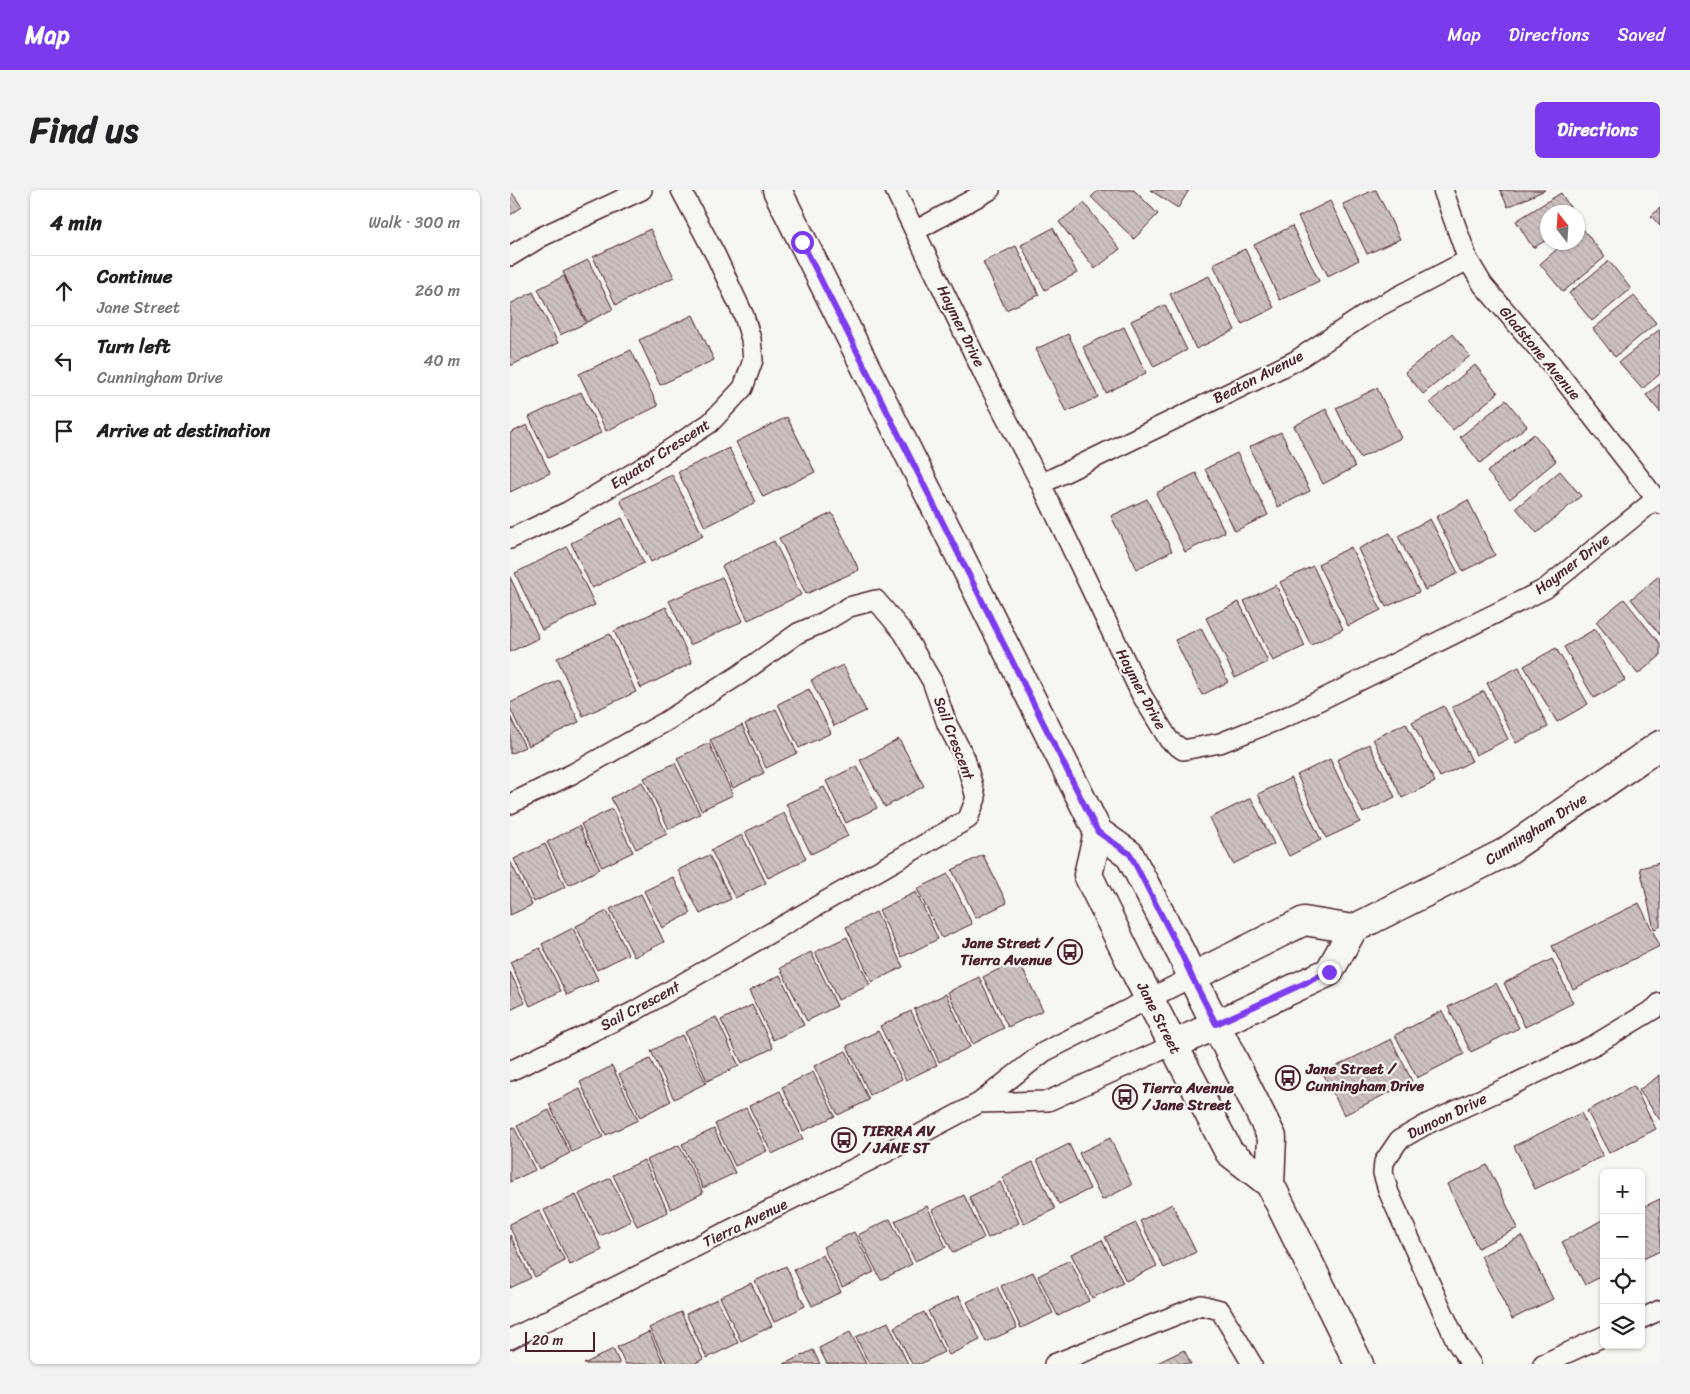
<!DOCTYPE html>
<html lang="en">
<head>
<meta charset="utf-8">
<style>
	body { margin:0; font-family:Sriracha,sans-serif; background:#f2f2f2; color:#202124 }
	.controls { position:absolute; right:15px; bottom:15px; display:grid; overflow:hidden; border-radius:8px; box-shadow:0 1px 4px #0004 }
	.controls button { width:45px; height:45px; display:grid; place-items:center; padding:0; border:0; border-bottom:1px solid #e0e0e0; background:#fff; color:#202124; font:25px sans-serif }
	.compass { position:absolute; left:1030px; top:15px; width:45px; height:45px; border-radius:50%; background:#fff; box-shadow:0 1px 4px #0004; rotate:343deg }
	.scale { position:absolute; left:15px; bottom:12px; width:70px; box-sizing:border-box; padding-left:5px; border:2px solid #4a1f2b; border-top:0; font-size:14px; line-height:18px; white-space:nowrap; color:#4a1f2b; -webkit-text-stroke:4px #f6f6f2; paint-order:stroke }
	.stop { position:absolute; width:15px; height:15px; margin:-11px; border:4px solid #7c3aed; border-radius:50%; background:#fff }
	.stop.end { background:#7c3aed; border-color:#fff; box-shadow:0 1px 5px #0008 }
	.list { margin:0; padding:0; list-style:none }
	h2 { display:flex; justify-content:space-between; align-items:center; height:65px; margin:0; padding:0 20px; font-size:21px }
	h2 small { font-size:16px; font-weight:400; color:#757577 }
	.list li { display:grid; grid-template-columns:32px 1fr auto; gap:15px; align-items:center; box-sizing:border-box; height:70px; padding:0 20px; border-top:1px solid #e0e0e0 }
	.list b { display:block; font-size:19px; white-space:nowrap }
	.list p { margin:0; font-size:16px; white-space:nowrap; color:#757577 }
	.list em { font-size:16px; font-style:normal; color:#757577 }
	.icon { flex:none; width:28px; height:28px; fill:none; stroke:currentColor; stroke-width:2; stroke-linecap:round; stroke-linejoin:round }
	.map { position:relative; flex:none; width:1150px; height:1174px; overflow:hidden; border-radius:8px }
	header { display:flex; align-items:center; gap:30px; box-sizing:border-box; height:70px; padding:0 25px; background:#7c3aed; color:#fff }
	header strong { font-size:24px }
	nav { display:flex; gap:28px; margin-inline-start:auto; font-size:18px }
	.intro { display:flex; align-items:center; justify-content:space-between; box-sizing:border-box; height:120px; padding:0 30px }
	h1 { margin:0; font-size:35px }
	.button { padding:12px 22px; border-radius:8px; background:#7c3aed; color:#fff; font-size:18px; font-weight:700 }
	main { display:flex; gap:30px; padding:0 30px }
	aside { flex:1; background:#fff; border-radius:8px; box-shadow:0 1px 4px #0004 }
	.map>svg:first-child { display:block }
	.building { fill:url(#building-back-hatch); stroke:#4a1f2b }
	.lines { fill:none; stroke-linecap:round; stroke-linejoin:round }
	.street-casing { stroke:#4a1f2b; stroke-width:22 }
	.secondary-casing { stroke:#4a1f2b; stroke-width:31 }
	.street { stroke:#f6f6f2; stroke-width:19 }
	.secondary { stroke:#f6f6f2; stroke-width:28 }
	.route { stroke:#7c3aed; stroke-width:6 }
	.labels { text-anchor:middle; stroke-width:4.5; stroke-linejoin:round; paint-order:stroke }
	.street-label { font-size:15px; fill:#4a1f2b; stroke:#f6f6f2 }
	.poi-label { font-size:15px; font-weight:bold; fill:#4a1f2b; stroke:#f6f6f2; text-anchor:start }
</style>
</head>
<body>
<header>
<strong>Map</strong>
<nav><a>Map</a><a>Directions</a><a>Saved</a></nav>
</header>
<div class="intro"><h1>Find us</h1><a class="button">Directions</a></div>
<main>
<aside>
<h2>4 min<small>Walk · 300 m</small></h2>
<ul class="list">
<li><svg class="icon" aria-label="ahead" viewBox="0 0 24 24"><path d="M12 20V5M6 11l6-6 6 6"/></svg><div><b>Continue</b><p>Jane Street</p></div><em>260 m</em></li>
<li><svg class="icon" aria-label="left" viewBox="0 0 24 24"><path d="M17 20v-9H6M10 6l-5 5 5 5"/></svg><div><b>Turn left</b><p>Cunningham Drive</p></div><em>40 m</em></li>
<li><svg class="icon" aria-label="arrive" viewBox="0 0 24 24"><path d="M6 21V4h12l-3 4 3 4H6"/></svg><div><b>Arrive at destination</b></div></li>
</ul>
</aside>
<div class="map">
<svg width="1150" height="1174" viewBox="0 0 1150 1174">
	<defs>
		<pattern id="building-back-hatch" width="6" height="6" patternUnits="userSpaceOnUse" patternTransform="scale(1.25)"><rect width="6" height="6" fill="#ccc1c0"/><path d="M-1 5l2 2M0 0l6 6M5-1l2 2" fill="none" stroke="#b1a5a5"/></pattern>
	</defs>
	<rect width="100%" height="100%" fill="#f6f6f2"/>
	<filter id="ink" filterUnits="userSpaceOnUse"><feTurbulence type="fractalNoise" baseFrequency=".02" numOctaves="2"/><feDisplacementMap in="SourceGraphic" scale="10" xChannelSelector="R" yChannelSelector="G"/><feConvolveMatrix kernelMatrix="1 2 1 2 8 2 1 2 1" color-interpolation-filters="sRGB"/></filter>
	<g filter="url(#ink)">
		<!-- building -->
		<path class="building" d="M0,0l12,17 -12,8z
			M589,0h35l24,24 -24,25 -43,-42z
			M640,0h39l-11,18z
			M864,0h2l24,49 -33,15 -24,-50z
			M990,0h45l-37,17z
			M1051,3l12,19h-25v27l-15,9 -17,-27z
			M820,11l29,59 -31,16 -30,-59z
			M574,13l36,46 -25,20 -36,-47z
			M1150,18v18l-9,-10z
			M782,36l27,55 -39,19 -26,-55z
			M543,38l24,45 -32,17 -24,-45z
			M1072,38l23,29 -42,35 -23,-28 25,-22h13v-10z
			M140,39l24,48 -58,28 -23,-48z
			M506,56l23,49 -33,15 -23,-48z
			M735,59l29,59 -32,16 -29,-60z
			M78,70l25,49 -26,13 -24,-50z
			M1099,71l22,28 -39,32 -23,-28z
			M54,86l22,47 -26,12 -22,-46z
			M699,86l26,54 -39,19 -26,-55z
			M23,102l25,51 -48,23v-62z
			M1124,106l22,27 -41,34 -22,-28z
			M655,115l22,45 -33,17 -23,-46z
			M183,125l21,45 -54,25 -21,-45z
			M614,137l22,46 -40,20 -23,-46z
			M1150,139v45l-18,15 -23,-27z
			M558,144l30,63 -32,15 -30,-63z
			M942,144l18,22 -47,38 -18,-22z
			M121,160l27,56 -52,25 -27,-57z
			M965,175l23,28 -45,37 -23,-28z
			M1150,194v28l-14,-17z
			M867,198l24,50 -41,20 -24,-50z
			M71,202l20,41 -53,25 -19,-41z
			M996,210l21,26 -47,37 -20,-26z
			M816,219l29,58 -32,17 -29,-58z
			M277,227l28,55 -52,25 -27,-55z
			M17,235l23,48 -40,19v-59z
			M771,242l29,59 -32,16 -29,-60z
			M1024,244l22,27 -46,38 -23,-27z
			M219,258l27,54 -51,25 -27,-55z
			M727,263l31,62 -33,16 -30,-62z
			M1050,281l21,25 -44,37 -21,-25z
			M686,283l29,59 -40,20 -29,-59z
			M162,285l31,61 -52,26 -31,-62z
			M637,309l25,52 -35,18 -26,-53z
			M958,310l27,55 -32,16 -27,-54z
			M322,323l27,57 -53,24 -27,-56z
			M112,328l22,45 -52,25 -21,-45z
			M920,329l28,54 -33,17 -27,-54z
			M880,343l29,59 -33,15 -28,-58z
			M264,351l27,54 -53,25 -26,-54z
			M57,357l28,58 -53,25 -27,-57z
			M841,357l30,63 -33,16 -30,-62z
			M803,376l30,63 -32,16 -31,-63z
			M1149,386l1,2v57l-29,-36z
			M0,387l29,61 -29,14z
			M212,387l21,44 -53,24 -21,-44z
			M766,395l29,61 -32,15 -29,-60z
			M1114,409l36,45v12l-22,18 -42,-52z
			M729,412l29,60 -33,16 -29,-60z
			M156,417l26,56 -51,25 -27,-57z
			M691,438l27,54 -26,13 -27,-55z
			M1085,439l30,51 -31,18 -30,-51z
			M100,444l26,58 -53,24 -26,-58z
			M1046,458l32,56 -31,18 -33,-56z
			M333,475l23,46 -32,15 -23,-46z
			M1009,477l29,60 -32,16 -29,-60z
			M49,490l20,42 -51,24 -18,-38v-5z
			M299,499l22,44 -32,15 -21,-44z
			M974,501l24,48 -32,16 -24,-48z
			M934,516l28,55 -32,16 -28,-55z
			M266,519l21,44 -31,15 -21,-44z
			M0,526l15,31 -15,7z
			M896,533l29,59 -33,16 -29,-59z
			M232,535l22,48 -31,15 -23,-48z
			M389,549l25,47 -39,21 -25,-47z
			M199,553l24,52 -32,15 -24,-52z
			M859,554l26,53 -32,16 -26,-53z
			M820,569l30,63 -34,16 -29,-63z
			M165,573l25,51 -31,15 -25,-51z
			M347,576l20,42 -31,15 -20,-42z
			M781,588l30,62 -32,16 -31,-62z
			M132,592l25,52 -31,15 -25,-51z
			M314,597l24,49 -37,18 -25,-50z
			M741,608l23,46 -41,20 -23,-46z
			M102,619l21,43 -31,15 -21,-43z
			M274,623l22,46 -38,19 -23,-46z
			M69,636l21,43 -31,16 -22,-43z
			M232,645l24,48 -31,15 -24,-48z
			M35,654l20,43 -31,15 -20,-43z
			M199,665l22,44 -31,15 -22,-44z
			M473,665l24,48 -31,15 -24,-48z
			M0,671l22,44 -22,10z
			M1150,673v64l-6,2 -14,-61z
			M438,684l24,50 -30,14 -25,-49z
			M163,687l18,36 -29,15 -18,-37z
			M406,702l22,47 -36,18 -23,-47z
			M131,704l23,48 -30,15 -24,-48z
			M1129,713l21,43 -87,43 -21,-43z
			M97,721l21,43 -31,16 -21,-44z
			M366,722l27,55 -31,15 -26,-55z
			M63,738l25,52 -31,15 -25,-51z
			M337,747l23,48 -32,15 -23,-48z
			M30,758l21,43 -31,15 -20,-44z
			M301,762l26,54 -30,15 -27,-53z
			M1042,769l21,44 -48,24 -21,-44z
			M508,770l25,50 -35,17 -25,-50z
			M0,782l15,31 -15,7z
			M270,785l24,50 -31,15 -24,-49z
			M469,787l25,51 -31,16 -25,-52z
			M986,793l23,45 -48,24 -23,-45z
			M436,804l24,53 -31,15 -25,-53z
			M242,815l21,43 -31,15 -21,-43z
			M401,821l26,54 -31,15 -26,-54z
			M932,821l22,43 -47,24 -22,-43z
			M206,827l23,49 -32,15 -22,-49z
			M368,841l24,48 -32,16 -23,-49z
			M172,845l24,48 -32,16 -23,-48z
			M881,849l21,42 -68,34 -21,-42z
			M336,861l23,49 -31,15 -24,-49z
			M140,869l21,42 -31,16 -21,-43z
			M102,876l26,54 -32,15 -26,-53z
			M303,882l22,44 -32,15 -21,-44z
			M1150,885v45l-21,-30z
			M1124,896l22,43 -47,24 -22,-42z
			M70,899l23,48 -31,15 -23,-48z
			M270,901l23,48 -31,15 -23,-48z
			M236,918l21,43 -32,15 -20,-42z
			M39,920l21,43 -31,16 -22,-43z
			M1071,923l22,43 -68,33 -21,-43z
			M4,937l21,43 -25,12v-53z
			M204,939l21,44 -32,15 -21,-44z
			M600,948l22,47 -30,15 -23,-47z
			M559,954l21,45 -31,15 -22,-44z
			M169,955l24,48 -32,16 -24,-49z
			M134,970l24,52 -31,14 -24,-51z
			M523,972l22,47 -31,15 -22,-47z
			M977,975l31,63 -40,20 -31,-64z
			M100,988l21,43 -31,15 -21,-42z
			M490,992l19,41 -31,15 -19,-41z
			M66,1005l26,55 -32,15 -26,-55z
			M454,1005l20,43 -31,15 -21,-43z
			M1150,1009v52l-19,9v-52z
			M662,1014l24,48 -32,16 -24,-47z
			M417,1016l19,41 -31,14 -20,-40z
			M29,1020l26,51 -30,16 -25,-49v-4z
			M380,1029l22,45 -31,16 -23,-45z
			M1094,1029v56l-19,10 -23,-43z
			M626,1033l21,43 -31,15 -21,-44z
			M344,1042l20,40 -32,15 -19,-40z
			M0,1045l21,43 -21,10z
			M1012,1046l31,63 -41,20 -31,-63z
			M592,1050l21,43 -31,15 -21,-44z
			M313,1065l18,37 -29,14 -18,-36z
			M560,1070l19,41 -31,15 -20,-40z
			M276,1076l19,40 -31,16 -19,-41z
			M523,1082l20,41 -32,15 -20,-42z
			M241,1093l21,43 -31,15 -21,-44z
			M487,1097l20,41 -31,14 -19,-40z
			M449,1106l21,44 -31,15 -21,-44z
			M207,1109l21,44 -31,15 -21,-44z
			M171,1122l22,47 -9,5h-27l-18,-36z
			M414,1122l20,40 -24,12h-8l-18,-37z
			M378,1132l20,42h-39l-13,-27z
			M139,1142l15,32h-39l-8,-17z
			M340,1142l16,32h-39l-8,-16z
			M103,1159l7,15h-36z
			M303,1160l7,14h-36z
			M674,1160l7,14h-36z"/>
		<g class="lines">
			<defs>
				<path id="street" d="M385,0l90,187 56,107 100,210 28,46 14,10 37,-7 68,-27 257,-127 111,-90
					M933,0l25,70 15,25 70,81 107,138
					M405,41l75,-41
					M0,66l31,-19 101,-47
					M531,294l254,-123 79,-52 94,-49
					M0,349l59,-28 71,-42 70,-46 33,-35 10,-28 -2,-21 -7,-23 -28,-60 -35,-66
					M0,614l62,-30 93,-52 74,-47 59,-42 26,-11 25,-15 27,-7 27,32 29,49 15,43 18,34 11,40 -8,21 -335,193 -123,59
					M469,913l69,-2 125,-56
					M1131,1129l19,-9
					M0,1149l373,-185 96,-51 65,-51 148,-75
					M544,1174l147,-59 19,5 32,54
					M961,1174l-14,-21 -68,-150 -6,-20 1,-11 15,-22 28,-16 83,-38 86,-42 58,-35 6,-6
					M1033,1174l61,-28"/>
				<path id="secondary" d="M267,0l321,642 31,22 53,101 10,22 80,160 -2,47
					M588,642l-10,43 49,100 92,177 41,32 89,180
					M682,787l112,-56 49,8
					M663,855l156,-73 24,-43 151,-76 156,-108"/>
			</defs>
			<!-- street casing -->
			<use href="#street" class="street-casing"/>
			<!-- secondary casing -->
			<use href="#secondary" class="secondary-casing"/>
			<!-- street -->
			<use href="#street" class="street"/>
			<!-- secondary -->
			<use href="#secondary" class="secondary"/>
		</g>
	</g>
	<g class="lines" filter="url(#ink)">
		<!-- route -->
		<path class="route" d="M292,52l296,590 32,22 52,101 10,22 24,47 113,-52"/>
	</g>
	<!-- icons -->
	<defs>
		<symbol id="bus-ring" viewBox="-11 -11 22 22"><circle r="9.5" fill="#f6f6f2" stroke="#4a1f2b" stroke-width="1.5"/><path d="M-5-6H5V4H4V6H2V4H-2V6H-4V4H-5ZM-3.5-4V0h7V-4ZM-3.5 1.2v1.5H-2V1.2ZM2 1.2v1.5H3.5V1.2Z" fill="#4a1f2b"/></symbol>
	</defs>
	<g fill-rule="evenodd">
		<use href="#bus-ring" x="546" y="748" width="28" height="28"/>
		<use href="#bus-ring" x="764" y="874" width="28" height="28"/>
		<use href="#bus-ring" x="601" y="893" width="28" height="28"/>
		<use href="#bus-ring" x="320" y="936" width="28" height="28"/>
	</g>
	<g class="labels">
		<!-- street labels -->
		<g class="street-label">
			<text transform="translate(451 136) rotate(64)" y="5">Haymer Drive</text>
			<text transform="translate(1030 163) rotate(50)" y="5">Gladstone Avenue</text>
			<text transform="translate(748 187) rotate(-27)" y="5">Beaton Avenue</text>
			<text transform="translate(150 264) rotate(-33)" y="5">Equator Crescent</text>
			<text transform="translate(1062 374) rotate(-37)" y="5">Haymer Drive</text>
			<text transform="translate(631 499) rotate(62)" y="5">Haymer Drive</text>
			<text transform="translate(444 548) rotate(69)" y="5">Sail Crescent</text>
			<text transform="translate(1026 639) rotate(-33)" y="5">Cunningham Drive</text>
			<text transform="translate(130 816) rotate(-28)" y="5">Sail Crescent</text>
			<text transform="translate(649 828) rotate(63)" y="5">Jane Street</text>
			<text transform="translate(937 926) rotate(-26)" y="5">Dunoon Drive</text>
			<text transform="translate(235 1033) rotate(-26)" y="5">Tierra Avenue</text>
		</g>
		<!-- poi labels -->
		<g class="poi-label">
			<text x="542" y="758" text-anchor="end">Jane Street /<tspan x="542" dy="17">Tierra Avenue</tspan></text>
			<text x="796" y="884">Jane Street /<tspan x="796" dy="17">Cunningham Drive</tspan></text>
			<text x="632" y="903">Tierra Avenue<tspan x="632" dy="17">/ Jane Street</tspan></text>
			<text x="352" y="946">TIERRA AV<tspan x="352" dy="17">/ JANE ST</tspan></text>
		</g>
	</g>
</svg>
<div class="controls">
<button>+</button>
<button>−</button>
<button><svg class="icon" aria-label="locate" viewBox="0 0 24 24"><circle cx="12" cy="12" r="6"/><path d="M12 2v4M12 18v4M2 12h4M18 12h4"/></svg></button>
<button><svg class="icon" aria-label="layers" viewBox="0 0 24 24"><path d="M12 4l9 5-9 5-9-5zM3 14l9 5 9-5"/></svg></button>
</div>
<svg class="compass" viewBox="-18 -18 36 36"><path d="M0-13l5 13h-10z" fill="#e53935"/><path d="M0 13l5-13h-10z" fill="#757577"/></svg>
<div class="scale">20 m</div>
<div class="stop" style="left:292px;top:52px"></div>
<div class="stop end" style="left:819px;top:782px"></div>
</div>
</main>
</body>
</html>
